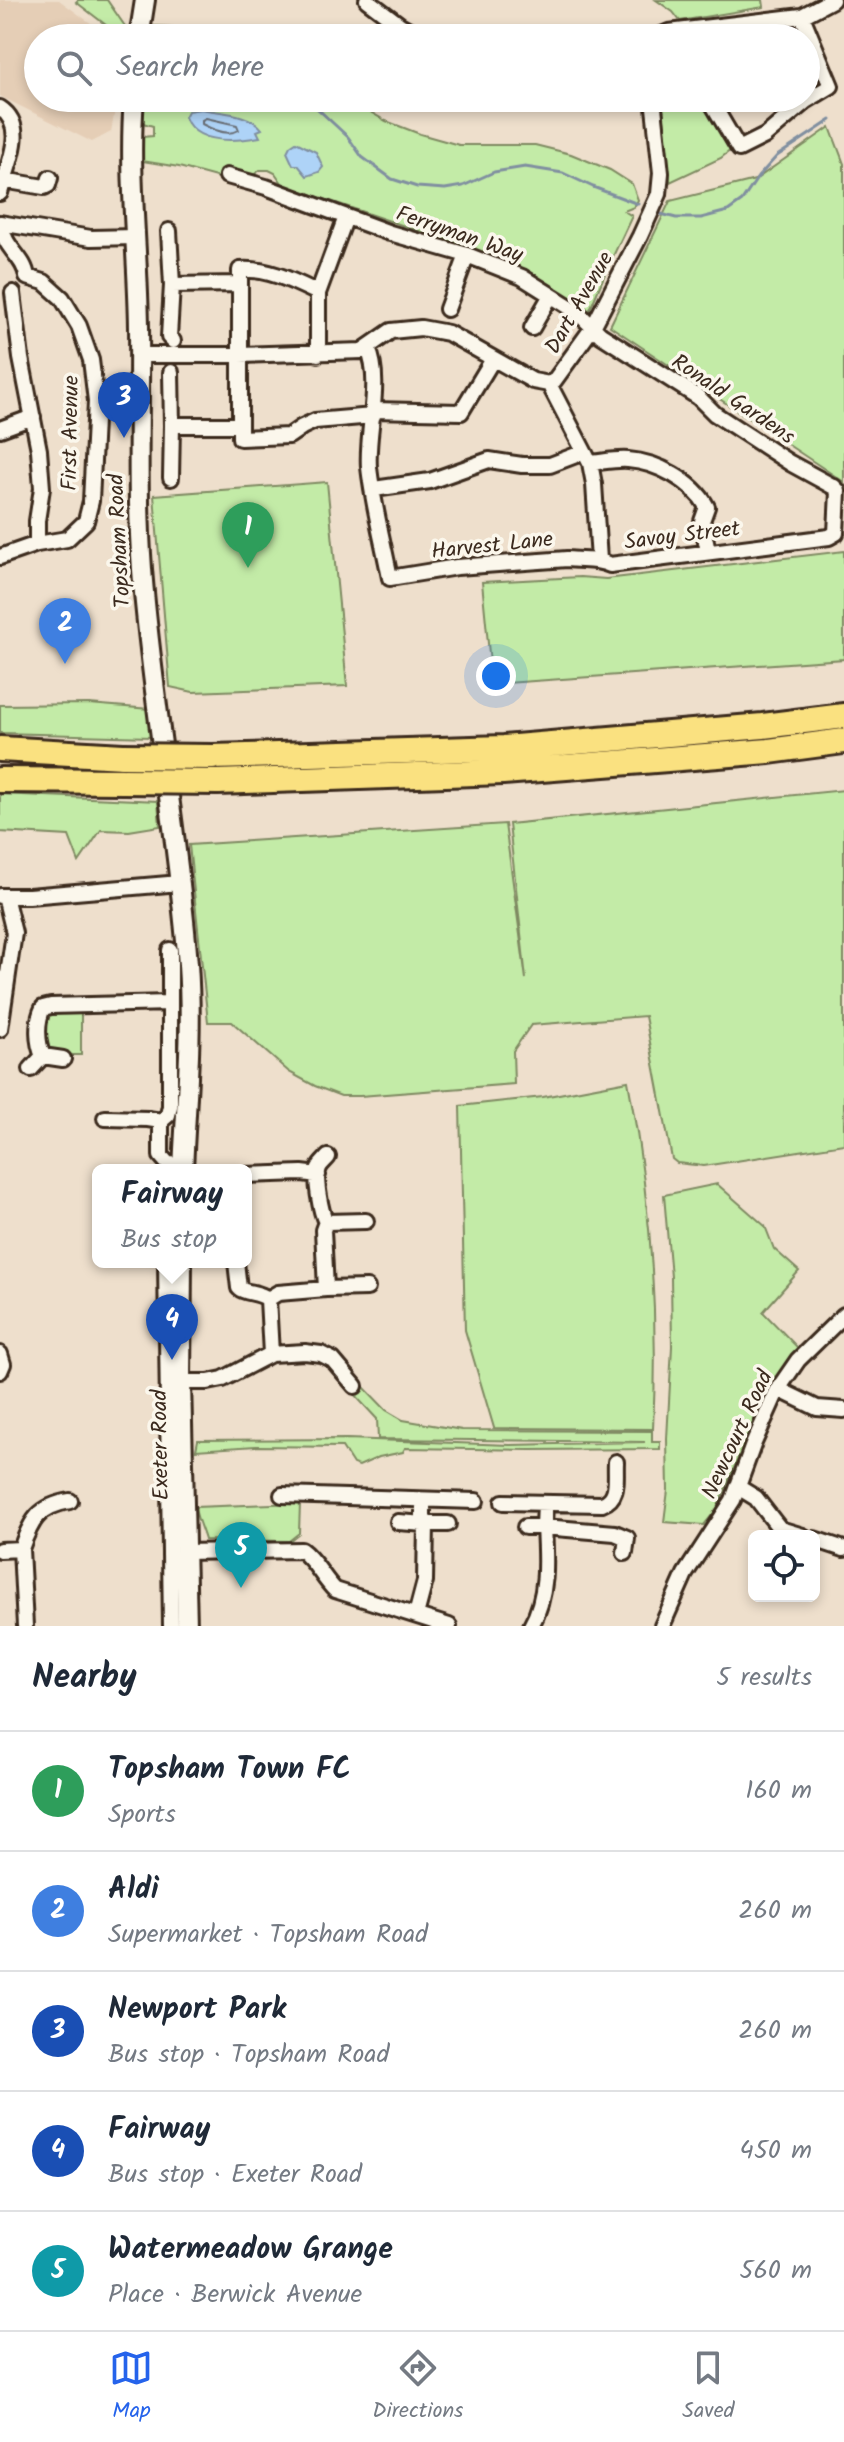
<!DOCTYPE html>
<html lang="en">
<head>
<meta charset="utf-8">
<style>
	body { margin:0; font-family:Kalam,sans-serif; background:#f6f6f7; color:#1f2937 }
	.controls { position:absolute; right:24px; bottom:24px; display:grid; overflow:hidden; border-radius:12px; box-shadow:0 4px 12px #0003 }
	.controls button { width:72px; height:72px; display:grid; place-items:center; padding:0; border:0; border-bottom:2px solid #e0e1e3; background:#fff; color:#1f2937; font:40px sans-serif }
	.you { position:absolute; left:496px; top:676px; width:28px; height:28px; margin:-20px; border:6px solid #fff; border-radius:50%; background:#1a73e8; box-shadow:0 0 0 12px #1a73e833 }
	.badge { display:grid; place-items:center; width:52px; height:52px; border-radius:50%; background:#2563eb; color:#fff; font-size:26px; font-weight:700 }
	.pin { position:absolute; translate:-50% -66px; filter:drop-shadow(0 2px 4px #0008) }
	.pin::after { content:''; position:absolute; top:42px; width:28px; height:24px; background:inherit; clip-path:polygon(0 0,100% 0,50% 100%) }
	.popup { position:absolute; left:92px; top:1164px; width:160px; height:104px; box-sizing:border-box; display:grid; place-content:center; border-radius:12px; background:#fff; filter:drop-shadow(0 2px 6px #0005); font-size:26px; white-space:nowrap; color:#747a83 }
	.popup b { font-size:30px; color:#1f2937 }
	.popup::after { content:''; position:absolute; left:50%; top:100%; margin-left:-16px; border:16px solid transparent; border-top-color:#fff }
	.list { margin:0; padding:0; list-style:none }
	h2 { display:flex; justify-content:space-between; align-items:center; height:104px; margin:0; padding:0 32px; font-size:34px }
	h2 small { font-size:26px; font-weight:400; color:#747a83 }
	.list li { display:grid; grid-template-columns:52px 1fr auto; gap:24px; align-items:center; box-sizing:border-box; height:120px; padding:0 32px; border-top:2px solid #e0e1e3 }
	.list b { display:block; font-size:30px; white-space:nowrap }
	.list p { margin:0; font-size:26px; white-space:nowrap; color:#747a83 }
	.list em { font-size:26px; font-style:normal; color:#747a83 }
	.icon { flex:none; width:44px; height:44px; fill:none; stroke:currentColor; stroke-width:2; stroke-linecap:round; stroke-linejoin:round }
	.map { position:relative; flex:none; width:844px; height:1626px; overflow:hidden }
	.search { position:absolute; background:#fff; box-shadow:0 4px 12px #0003; left:24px; right:24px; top:24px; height:88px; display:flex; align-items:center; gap:20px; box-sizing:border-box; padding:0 28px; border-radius:44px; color:#747a83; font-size:30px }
	.sheet { height:704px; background:#fff }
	nav { display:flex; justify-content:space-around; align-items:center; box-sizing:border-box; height:112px; border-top:2px solid #e0e1e3; background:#fff; font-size:22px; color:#747a83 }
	nav a { display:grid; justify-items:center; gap:4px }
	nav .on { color:#2563eb }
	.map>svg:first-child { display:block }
	.built { fill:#e5ceb6 }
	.green { fill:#c3eba7; stroke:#7f8a62; stroke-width:2 }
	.water { fill:#aed3f7; stroke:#808fa0; stroke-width:2 }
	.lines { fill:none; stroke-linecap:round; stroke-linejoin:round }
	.shore { stroke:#696e75; stroke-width:2 }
	.stream { stroke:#808fa0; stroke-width:3 }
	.street-casing { stroke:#3b2a1e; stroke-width:20 }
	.secondary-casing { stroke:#3b2a1e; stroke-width:24 }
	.highway-casing { stroke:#3b2a1e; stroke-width:30 }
	.street { stroke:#fbf7ec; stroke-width:14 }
	.secondary { stroke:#fbf7ec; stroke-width:18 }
	.highway { stroke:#fae180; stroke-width:24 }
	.highway-bridge-casing { stroke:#3b2a1e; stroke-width:30; stroke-linecap:butt }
	.highway-bridge { stroke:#fae180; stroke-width:24 }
	.labels { text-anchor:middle; stroke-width:7; stroke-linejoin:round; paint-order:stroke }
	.street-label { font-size:22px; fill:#3b2a1e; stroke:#fbf7ec }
</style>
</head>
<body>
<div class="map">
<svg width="844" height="1626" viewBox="0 0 844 1626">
	<rect width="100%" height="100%" fill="#eedfcc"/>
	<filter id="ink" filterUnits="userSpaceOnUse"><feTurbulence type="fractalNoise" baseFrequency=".0125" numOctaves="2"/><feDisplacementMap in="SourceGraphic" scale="16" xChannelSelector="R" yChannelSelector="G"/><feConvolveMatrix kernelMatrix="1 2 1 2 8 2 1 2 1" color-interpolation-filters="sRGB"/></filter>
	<g filter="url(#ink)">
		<!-- built -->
		<path class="built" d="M0,0h59l52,38h-73v60h79l-6,34 -19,10 -92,-46z"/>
		<!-- green -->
		<path class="green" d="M78,0h29l22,32v6l-10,-3 -43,-33z
			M656,0h107l1,7 -84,14 -7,-9z
			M153,26l41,2 17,10h-61z
			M143,98h203l40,23 34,13 39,11h76l36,9 39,16 22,14 6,16 -4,7 -10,4 8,5 -25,53 -18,43 -56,-38 -96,-37 -148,-50 -7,-4 -7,-10 -6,-3h-9l-9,7 -28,2 -44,-12 -37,-6v-24l11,-1v-10l-10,-3z
			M662,98h41l29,51 -11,9 -51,24z
			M830,127l14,37v318l-234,-156 60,-125 85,-21z
			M327,482l20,204 -154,6 -23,-5 -16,-192z
			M844,551v108l-352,25 -10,-102 98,-5 26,2z
			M89,704l61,5 2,28 -152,-4v-28z
			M844,790v354l-140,22 -27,-3 -5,-4 -27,-143 -114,9 -18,26 1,33 -154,12h-19l-26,-10 -26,-14 -57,-50h-24l-19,-177 316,-21 21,155 -17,-155z
			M0,794l158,7 2,25 -31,5 -28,-1 -22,32 -10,-26 -69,-4z
			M52,1010h29v45h-28l-10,-11v-24z
			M628,1081c22,114 31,231 25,348l-159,-1 -29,-98 -5,-224 83,-9z
			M717,1184l48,42 9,23 25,22 -36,41 36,37 -35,47 -47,113 -13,16 -40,-3 4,-32 -1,-51 5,-93 -1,-69 -7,-82z
			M360,1383l26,27 17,10 59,10 190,1v11h8v7l-130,1 -125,-2 -2,4 -24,5 -20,9 -6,-2 -11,-17 -86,-1 -60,4 2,-10 149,-1 163,6 135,-3 -267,-3 -1,-20 -27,-29z
			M300,1503l-1,30 -10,8 -84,-1c-3,-11 -9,-22 -10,-33z"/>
		<!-- water -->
		<path class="water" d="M201,109c20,4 49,4 61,20l-5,2 3,6c-23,4 -65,8 -75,-20l3,-6z
			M296,142l20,10 7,15 -4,5 -12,4 -9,-11h-5l-6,-13 3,-6z"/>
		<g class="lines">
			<!-- shore -->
			<path class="shore" d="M206,118l31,7 2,5c-10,6 -26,0 -37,-6v-4z"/>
			<!-- stream -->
			<path class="stream" d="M306,98l42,39 14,20 30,22 25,8 28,2 18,-3 31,-14 31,-5 38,6 30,14 45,17
				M661,214l15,4h25l27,-7 14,-10 16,-24 19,-21 54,-36"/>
			<defs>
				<path id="street" d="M367,0l33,25 23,13
					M655,38l14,-6 133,-16 30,-16
					M709,98l30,51 26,-13 41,-35 25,-15 -29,-70
					M0,108c29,19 7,58 0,85
					M227,176l39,11 124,46 77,22 55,22 54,34 25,24 97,62 17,17 75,49 44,24 4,4 -2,42 -7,4 -219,28c-14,-7 -28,-4 -43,-6l-110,8 -67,11c-7,-36 -17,-74 -21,-111 -3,-34 14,-87 -1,-118
					M3,180l41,7 4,-2 2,-7
					M0,223l91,15 44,-1
					M3,224c-3,22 22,32 24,53
					M169,231l3,54
					M13,293l8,65 18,92 3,38 -5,33v23
					M318,293c-25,-12 -50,-25 -78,-23v168l49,-2 13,-9 13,-6 58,-5
					M447,309l20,-54
					M532,328l19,-33
					M173,341l-4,-4 3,-52 67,-1
					M318,354v-61l28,-76
					M138,355h102l122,-4 29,-20 30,-3 27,5 85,48 16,3 5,-3 39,-54 47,-91 19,-42 2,-21 -8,-75
					M171,372l1,53
					M549,384l41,79 4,21 5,76
					M373,410l88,2 32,-53
					M0,429l33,-12
					M590,463c12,-1 26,-4 38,-3 29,2 65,21 79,47l-5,14 6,31
					M171,478l1,-53h67
					M374,489l56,-8 59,-21 33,5h28l34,-13
					M0,557l37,-13 30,-5 19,-18 5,-20 5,-100 -5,-41 -12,-34 -17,-28 -18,-16 -17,-5
					M0,896h29l151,-13
					M170,1003v-53
					M0,1029l14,-96 -9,-37
					M63,1059l-20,-3c-6,-13 -7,-34 0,-48l8,-2 119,-3v103l-2,9 -7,6v35l7,8 15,1
					M31,1069l12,-13
					M105,1118l43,1 13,2
					M246,1175l56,-2 16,2
					M326,1222l40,-1
					M166,1262l5,364
					M236,1262l3,26c7,6 19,3 29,11
					M326,1289l41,-1
					M268,1299l10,-6 48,-4 -3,-59 3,-8c-5,-9 -12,-44 -7,-54 2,-5 6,-7 9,-11
					M268,1299l3,55
					M0,1354l3,10 -3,7
					M181,1382h27l15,-3 48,-25 34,-2 16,2 12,6 22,26
					M778,1389l39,19 27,2
					M738,1487l18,11 24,31 23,7
					M282,1495l194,6
					M423,1500v17l3,7h22
					M503,1502l99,2c18,-6 13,-26 14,-42
					M545,1503l-1,24 71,6 12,5 -2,15
					M398,1522l28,2 -1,57 -9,34
					M525,1527h19c2,34 4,69 -13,99
					M814,1539l30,10
					M0,1550l21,-1
					M185,1552l116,-2c14,10 21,27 34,40l114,36
					M25,1626l-4,-77c10,-29 18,-43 49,-48
					M662,1626l23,-52 48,-74 20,-55 25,-56 20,-29 46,-45"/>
				<path id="secondary" d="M139,38l6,-38
					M134,98c-6,76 4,153 5,229 1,81 -3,161 3,242 10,132 36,263 46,396 5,70 -2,135 -5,205
					M182,1262l-1,120 6,244"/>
				<path id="highway" d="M0,749l123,7
					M213,757l291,-9 259,-22 81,-10
					M0,780l124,1
					M218,782l285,-10 266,-21 75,-10"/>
			</defs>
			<!-- street casing -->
			<use href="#street" class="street-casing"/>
			<!-- secondary casing -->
			<use href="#secondary" class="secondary-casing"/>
			<!-- highway casing -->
			<use href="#highway" class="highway-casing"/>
			<!-- street -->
			<use href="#street" class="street"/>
			<!-- secondary -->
			<use href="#secondary" class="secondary"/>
			<!-- highway -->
			<use href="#highway" class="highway"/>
			<defs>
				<path id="highway-bridge" d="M123,756l90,1
					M124,781l94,1"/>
			</defs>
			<!-- highway-bridge casing -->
			<use href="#highway-bridge" class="highway-bridge-casing"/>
			<!-- highway-bridge -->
			<use href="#highway-bridge" class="highway-bridge"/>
		</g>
	</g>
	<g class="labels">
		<!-- street labels -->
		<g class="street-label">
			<text transform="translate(460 233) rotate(19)" y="8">Ferryman Way</text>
			<text transform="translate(578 302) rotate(-60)" y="8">Dart Avenue</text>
			<text transform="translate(734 398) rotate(34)" y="8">Ronald Gardens</text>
			<text transform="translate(69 433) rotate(-89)" y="8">First Avenue</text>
			<text transform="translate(682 534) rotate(-7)" y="8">Savoy Street</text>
			<text transform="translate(118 541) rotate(-93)" y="8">Topsham Road</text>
			<text transform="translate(492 544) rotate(-6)" y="8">Harvest Lane</text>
			<text transform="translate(736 1434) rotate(-65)" y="8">Newcourt Road</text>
			<text transform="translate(159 1445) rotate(-91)" y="8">Exeter Road</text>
		</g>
	</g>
</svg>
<div class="controls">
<button><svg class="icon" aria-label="locate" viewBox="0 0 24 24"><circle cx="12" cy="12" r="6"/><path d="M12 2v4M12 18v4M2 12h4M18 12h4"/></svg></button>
</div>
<div class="you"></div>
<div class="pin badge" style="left:248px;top:568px;background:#2e9e5b">1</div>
<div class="pin badge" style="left:65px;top:664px;background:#3f7fe0">2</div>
<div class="pin badge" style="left:124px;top:438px;background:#1a4fb4">3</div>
<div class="pin badge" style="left:172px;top:1360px;background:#1a4fb4">4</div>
<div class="popup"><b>Fairway</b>Bus stop</div>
<div class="pin badge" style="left:241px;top:1588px;background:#0f9aa8">5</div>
<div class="search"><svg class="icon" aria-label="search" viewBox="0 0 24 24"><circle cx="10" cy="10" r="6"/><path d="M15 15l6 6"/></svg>Search here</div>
</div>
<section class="sheet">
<h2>Nearby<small>5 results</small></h2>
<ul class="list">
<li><span class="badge" style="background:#2e9e5b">1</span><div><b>Topsham Town FC</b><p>Sports</p></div><em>160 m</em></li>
<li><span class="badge" style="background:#3f7fe0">2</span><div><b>Aldi</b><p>Supermarket · Topsham Road</p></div><em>260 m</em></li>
<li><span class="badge" style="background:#1a4fb4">3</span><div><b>Newport Park</b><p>Bus stop · Topsham Road</p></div><em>260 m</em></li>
<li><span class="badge" style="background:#1a4fb4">4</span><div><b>Fairway</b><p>Bus stop · Exeter Road</p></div><em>450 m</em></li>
<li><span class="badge" style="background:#0f9aa8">5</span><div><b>Watermeadow Grange</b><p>Place · Berwick Avenue</p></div><em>560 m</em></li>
</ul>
</section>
<nav>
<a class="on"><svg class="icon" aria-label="map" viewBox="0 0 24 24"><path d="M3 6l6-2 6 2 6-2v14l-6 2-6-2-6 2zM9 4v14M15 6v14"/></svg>Map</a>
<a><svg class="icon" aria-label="directions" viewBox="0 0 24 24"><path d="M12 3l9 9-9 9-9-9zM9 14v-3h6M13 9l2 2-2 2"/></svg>Directions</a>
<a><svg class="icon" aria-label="saved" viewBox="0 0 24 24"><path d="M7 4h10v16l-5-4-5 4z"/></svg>Saved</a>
</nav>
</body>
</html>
